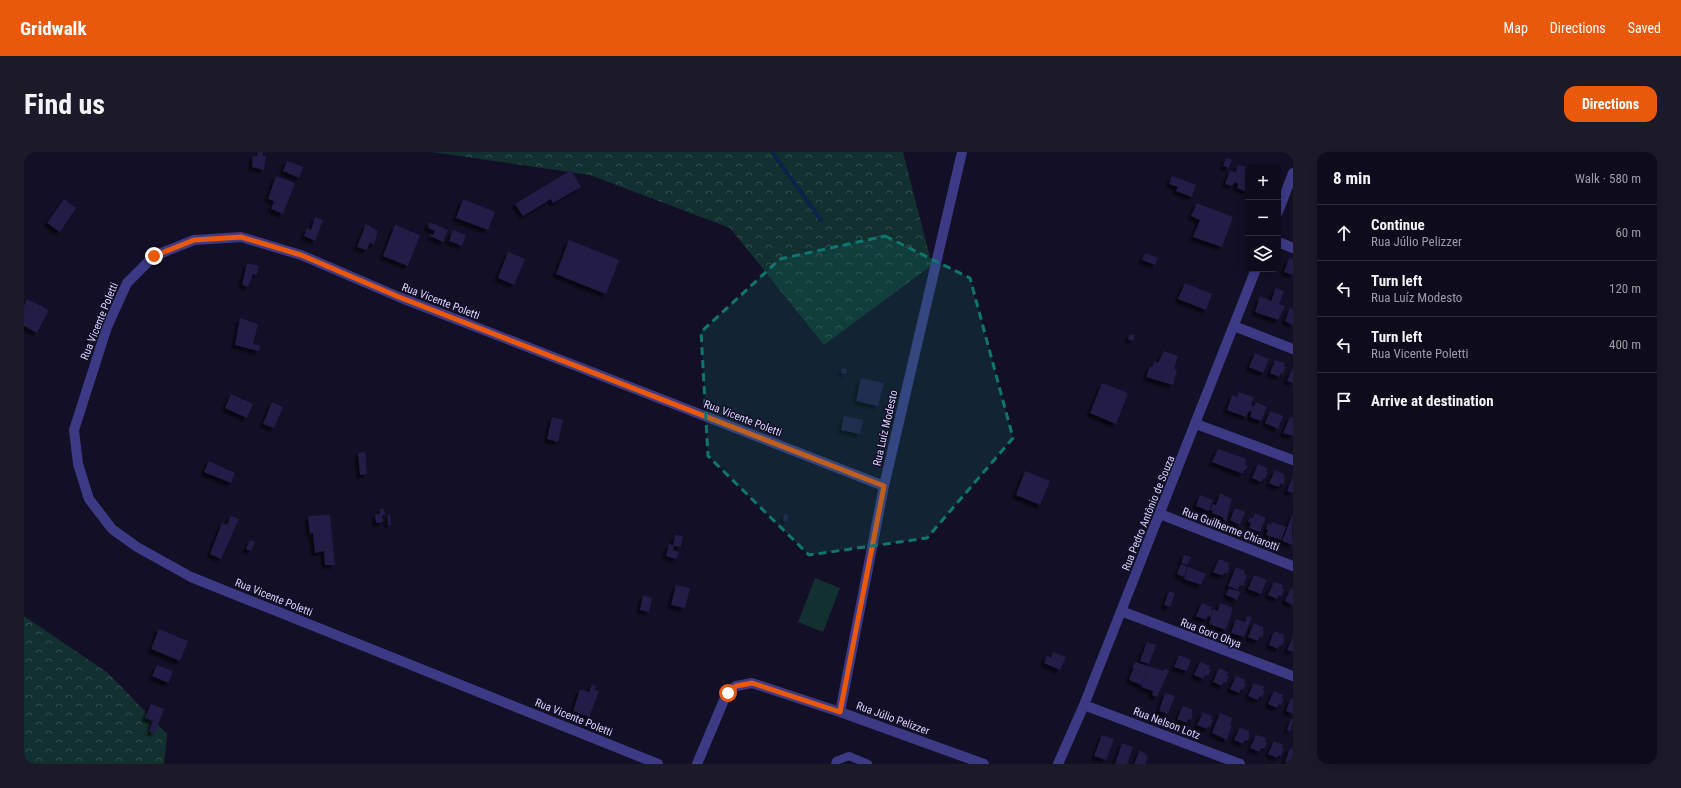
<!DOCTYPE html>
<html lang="en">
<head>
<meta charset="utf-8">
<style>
	body { margin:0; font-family:"Roboto Condensed",sans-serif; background:#1c1929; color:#f1f3f6 }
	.controls { position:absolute; right:12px; top:12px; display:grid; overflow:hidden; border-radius:8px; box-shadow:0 2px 10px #0003 }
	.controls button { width:36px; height:36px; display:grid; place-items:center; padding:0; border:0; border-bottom:1px solid #2e2b3b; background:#0e0b1c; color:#f1f3f6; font:20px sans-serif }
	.stop { position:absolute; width:12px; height:12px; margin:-9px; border:3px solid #ea580c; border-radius:50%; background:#fff }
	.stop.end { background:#ea580c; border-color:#fff; box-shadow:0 1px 4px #0008 }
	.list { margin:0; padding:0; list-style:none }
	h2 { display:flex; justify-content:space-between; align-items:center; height:52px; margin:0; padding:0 16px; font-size:17px }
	h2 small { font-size:13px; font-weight:400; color:#9b9ba3 }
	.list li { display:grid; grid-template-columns:26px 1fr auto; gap:12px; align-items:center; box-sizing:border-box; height:56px; padding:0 16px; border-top:1px solid #2e2b3b }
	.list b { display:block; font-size:15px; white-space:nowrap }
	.list p { margin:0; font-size:13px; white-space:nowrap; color:#9b9ba3 }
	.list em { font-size:13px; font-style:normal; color:#9b9ba3 }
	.icon { flex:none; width:22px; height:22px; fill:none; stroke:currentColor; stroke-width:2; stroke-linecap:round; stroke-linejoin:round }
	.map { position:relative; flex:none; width:1269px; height:612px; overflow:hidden; border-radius:12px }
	header { display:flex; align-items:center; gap:24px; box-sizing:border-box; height:56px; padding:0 20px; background:#ea580c; color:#fff }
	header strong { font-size:19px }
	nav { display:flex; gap:22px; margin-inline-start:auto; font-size:14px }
	.intro { display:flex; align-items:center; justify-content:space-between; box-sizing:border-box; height:96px; padding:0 24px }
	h1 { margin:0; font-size:28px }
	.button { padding:10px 18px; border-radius:12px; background:#ea580c; color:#fff; font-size:14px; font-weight:700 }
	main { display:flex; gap:24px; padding:0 24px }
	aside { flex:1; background:#0e0b1c; border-radius:12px; box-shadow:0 2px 10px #0003 }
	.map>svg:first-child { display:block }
	.grass { fill:#12302f }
	.forest { fill:url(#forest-crowns) }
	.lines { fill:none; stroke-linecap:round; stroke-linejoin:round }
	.stream { stroke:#0c2248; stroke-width:4 }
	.building { fill:#241b47; filter:url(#shadow) }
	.lane { stroke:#3d3a85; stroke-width:8 }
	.street { stroke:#3d3a85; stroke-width:10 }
	.route { stroke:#ea580c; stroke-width:5 }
	.marked { fill:#0f766e; fill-opacity:0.2; stroke:#0f766e; stroke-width:3; stroke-dasharray:8 5; stroke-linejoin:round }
	.labels { text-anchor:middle; stroke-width:3; stroke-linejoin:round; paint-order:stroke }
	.street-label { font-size:11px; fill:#d9d4ff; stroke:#130f26 }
</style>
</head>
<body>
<header>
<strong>Gridwalk</strong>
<nav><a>Map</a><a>Directions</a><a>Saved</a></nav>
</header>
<div class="intro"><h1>Find us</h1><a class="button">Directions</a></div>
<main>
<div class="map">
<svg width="1269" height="612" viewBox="0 0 1269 612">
	<defs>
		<pattern id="forest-crowns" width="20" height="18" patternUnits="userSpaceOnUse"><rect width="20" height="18" fill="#12302f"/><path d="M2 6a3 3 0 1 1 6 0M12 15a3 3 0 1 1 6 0" fill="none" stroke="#344d4e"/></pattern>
		<filter id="shadow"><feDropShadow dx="-3.5" dy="3.5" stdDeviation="1" flood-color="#0009"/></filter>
	</defs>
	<rect width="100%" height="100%" fill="#130f26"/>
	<!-- grass -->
	<path class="grass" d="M791,426l25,10 -17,44 -25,-10z"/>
	<!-- forest -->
	<path class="forest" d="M408,0h471l29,113 -108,80 -94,-117 -140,-53z
		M0,464l84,57 59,61 -3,30h-140z"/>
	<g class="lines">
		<!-- stream -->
		<path class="stream" d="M748,0l49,68"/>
	</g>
	<!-- building -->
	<path class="building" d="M234,0h5v4h3l-2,14 -12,-3 1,-11h4z
		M1202,6l6,2 -3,8 -6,-2z
		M263,9l16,6 -4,11 -16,-7z
		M1214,13l8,2 -1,4 3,1v20l-11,-4 1,-4 -3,-2 -3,4 -7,-2 5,-13 6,1z
		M547,18l10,17 -28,16 -2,-4 -28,17 -8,-12z
		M252,24l19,7 -12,31 -12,-5 3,-8 -6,-2z
		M1148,24l24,9 -4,12 -16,-6 2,-4 -9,-3z
		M40,47l12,9 -16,24 -13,-9z
		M439,47l32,13 -7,18 -32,-12z
		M1173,51l36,14 -11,30 -29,-10 7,-17 -9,-4z
		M291,65l8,3 -8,21 -11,-5 3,-8 4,2z
		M405,70l19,8 -5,12 -13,-6 1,-2 2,1 2,-4 -7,-3z
		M342,72l12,7 -4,13 -4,-1 -4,7 -9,-3z
		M371,73l25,10 -12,31 -25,-10z
		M429,78l13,5 -4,11 -13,-5z
		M545,88l50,20 -13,34 -50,-20z
		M484,100l17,7 -11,26 -16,-7z
		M1121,101l13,5 -3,7 -13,-5z
		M1265,106l4,1v16l-9,-3z
		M223,111l12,3 -2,9 -4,-1 -5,13 -6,-2z
		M1161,131l27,11 -6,16 -28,-11z
		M1252,136l8,3 -5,13 6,2 -7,14 -23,-8 5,-16 11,5z
		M3,147l22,11 -12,23 -13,-7v-20z
		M1266,156l3,1v16l-8,-4z
		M216,166l18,6 -5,20 7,1 -1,6 -24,-6z
		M1106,182l5,1 -2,6 -5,-2z
		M1140,199l14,5 -4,13 3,1 -4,15 -27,-8 4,-11 2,1 3,-6 3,2z
		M1231,201l14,6 -6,14 -14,-6z
		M1251,208l10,3 -1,4h2l-3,7 -2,-1 -2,4 -9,-4z
		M1269,215v16l-6,-2z
		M818,216l5,1 -1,5 -5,-1z
		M837,226l23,5 -6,23 -22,-5z
		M1078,231l26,10 -12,31 -26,-11z
		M1215,240l15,5 -3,8 3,2 2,-5 11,5 -6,14 -11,-4 2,-5 -3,-1 -3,6 -19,-7 5,-15 5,2z
		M207,242l22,10 -6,14 -22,-10z
		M248,250l11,5 -9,21 -11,-4z
		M1246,259l13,5 -5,13 -13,-6z
		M820,264l19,4 -3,14 -19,-4z
		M528,265l11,3 -5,22 -11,-3z
		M1266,265l3,1v18l-10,-3z
		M1194,297l28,10 -1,5 3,2 -2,4h-2l-1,4 -31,-12z
		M341,300l2,22 -7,1 -2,-22z
		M185,309l26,12 -4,10 -27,-11z
		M1234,312l9,4 -1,4h2l-3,7 -2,-1 -2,4 -9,-4z
		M1251,318l9,4v4h1l-2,7 -3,-2 -1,4 -10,-4z
		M1001,319l25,10 -10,24 -24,-10z
		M1269,325v16l-6,-2z
		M1196,341l12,6 -6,22 -3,-1 1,-2 -12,-5 1,-2 -3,-1 3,-6 3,1z
		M1176,343l13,5 -4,11 -13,-5z
		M1211,356l10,4 -5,13 -10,-5z
		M356,357h4l1,6h-3l1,7 -7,1 -1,-9h5z
		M1231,361l11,5 -6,14 -11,-4 2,-5 -3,-1 2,-5 3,1z
		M1269,361l-1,16 1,16 -11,-4z
		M760,362l4,1 -1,7 -4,-1z
		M306,363l5,50h-10l-1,-14 -9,2 -2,-20 -3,1 -2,-18z
		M364,363h2l1,10h-3z
		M207,364l8,3 -18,40 -11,-5 12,-31 5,2z
		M1248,370l14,5 -5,13 -15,-5 2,-4 -2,-2 2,-6 3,2z
		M651,383l8,1 -2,11 -7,-1 -1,4 6,2 -3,7 -10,-3 3,-12 4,1z
		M226,388l5,2 -4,9 -5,-2z
		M1160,403l7,2 -4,8 -6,-2z
		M1195,407l10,4 -1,4h2l-3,7 -3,-1 -1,3 -10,-4z
		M1157,412l6,3 -3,10 -7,-3z
		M1164,415l18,7 -5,11 -17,-6z
		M1212,415l9,4 -1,3 3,2 -4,10 -3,-1 -2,5 -10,-4z
		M1230,423l13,5 -6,14 -13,-5z
		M1250,430l9,3 -1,4h2l-2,7 -3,-1 -2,4 -9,-4z
		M652,433l14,3 -5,20 -14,-3z
		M1205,436l11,4 -3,8 -11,-5z
		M1267,436l2,1v16l-8,-4z
		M1145,439l6,2 -5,14 -6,-2z
		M619,443l9,3 -3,14 -9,-2z
		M1178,451l10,4 -1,3 2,1v-2l5,2 2,-8 13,5 -7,22 -17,-6 3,-11 -2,4 -2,-1 -2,4 -10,-4z
		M1223,464l5,1 -8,20 -13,-4 5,-14 9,3z
		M1230,471l9,4v4h1l-2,7 -3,-1 -1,4 -10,-4z
		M135,477l29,12 -8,20 -29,-12z
		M1250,479l10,4 -1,4h2l-3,7 -2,-1 -2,4 -9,-4z
		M1269,485v15l-6,-2z
		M1123,490l9,3 -7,19 -9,-3z
		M1029,500l13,5 -6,13 -16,-7 3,-8 4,3z
		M1155,503l12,5 -4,11 -13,-4z
		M1111,510l29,9 1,-3 4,3 -12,26 -5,-2 1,-4 -12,-4 5,-13 -14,-6z
		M1176,510l10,4 -1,3 2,1 -3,6 -3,-1 -1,4 -10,-4z
		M133,513l16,6 -4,12 -17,-7z
		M1195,516l9,4 -1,4h2l-3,7 -2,-1 -2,4 -9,-4z
		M1109,517l13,5 -5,11 -12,-5z
		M1212,524l9,4 -1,3 2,1 -3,6 -2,-1 -2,4 -9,-4z
		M1230,531l10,4 -1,3 2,1 -3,6 -2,-1 -2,4 -10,-4z
		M568,532l4,2 -1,4 4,1 -10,26 -16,-6 7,-22 9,3z
		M1250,539l9,4 -1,3 2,1 -3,6 -2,-1 -2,4 -9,-4z
		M1141,541l10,3 -7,18 -9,-3z
		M1267,546l2,1v15l-7,-3z
		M127,552l13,5 -9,24 -6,-2 4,-10 -8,-3z
		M1159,554l9,3v4l1,1 -2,6 -3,-1 -1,4 -10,-4z
		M1179,560l9,4 -1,4h2l-3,7 -2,-1 -1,3 -10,-4z
		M1196,561l12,5 -2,7h2l-5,15 -15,-7z
		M1267,567h2l-2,12 -4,-1z
		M1216,575l9,4v3l1,1 -2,6 -3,-1 -2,4 -9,-4z
		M1078,583l12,4 -8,21 -12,-4z
		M1232,583l10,3 -1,4 2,1 -3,6 -3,-1 -1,4 -10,-4z
		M1250,589l9,4 -1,3 2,1 -3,7 -2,-1 -2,3 -9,-4z
		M1098,591l11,4 -6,17h-12z
		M1266,596l3,1v15l-8,-2z
		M1116,598l8,6 -3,8h-11z"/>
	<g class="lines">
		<!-- lane -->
		<path class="lane" d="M811,612l1,-3 13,-5 19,8"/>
		<!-- street -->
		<path class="street" d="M1254,60l15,-39
			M1254,90l15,6
			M1210,174l59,23
			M1172,272l97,36
			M1136,362l133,52
			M1097,459l172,65
			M1060,553l156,59
			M816,560l44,-226 78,-334
			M634,612l-467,-187 -54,-30 -25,-18 -23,-30 -11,-35 -4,-34 33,-103 20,-44 27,-27 40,-16 47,-3 60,18 98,42 485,189
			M673,612l30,-71 9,-7 16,-3 88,29 144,52
			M1034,612l26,-59 172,-436"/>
	</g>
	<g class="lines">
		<!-- route -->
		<path class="route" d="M130,104l40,-16 47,-3 60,18 98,42 485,189 -44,226 -88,-29 -16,3 -8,7"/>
	</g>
	<!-- marked area -->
	<path class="marked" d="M861,84l85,42 43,160 -86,100 -118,17 -101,-99 -7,-124 79,-73z"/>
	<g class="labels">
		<!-- street labels -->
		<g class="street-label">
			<text transform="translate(417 149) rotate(21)" y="4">Rua Vicente Poletti</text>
			<text transform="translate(75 169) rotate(-68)" y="4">Rua Vicente Poletti</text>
			<text transform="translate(719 266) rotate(21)" y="4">Rua Vicente Poletti</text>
			<text transform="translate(861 276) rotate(-77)" y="4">Rua Luíz Modesto</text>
			<text transform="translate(1124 361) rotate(-68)" y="4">Rua Pedro Antônio de Souza</text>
			<text transform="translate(1207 377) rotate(21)" y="4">Rua Guilherme Chiarotti</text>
			<text transform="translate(250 445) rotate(22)" y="4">Rua Vicente Poletti</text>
			<text transform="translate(1187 481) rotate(21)" y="4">Rua Goro Ohya</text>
			<text transform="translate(550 565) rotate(22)" y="4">Rua Vicente Poletti</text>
			<text transform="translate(869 566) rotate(20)" y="4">Rua Júlio Pelizzer</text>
			<text transform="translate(1143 571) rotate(21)" y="4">Rua Nelson Lotz</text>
		</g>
	</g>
</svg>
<div class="controls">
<button>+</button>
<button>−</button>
<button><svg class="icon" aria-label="layers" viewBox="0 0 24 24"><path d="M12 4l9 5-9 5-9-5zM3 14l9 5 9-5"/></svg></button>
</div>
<div class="stop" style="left:704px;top:541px"></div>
<div class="stop end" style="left:130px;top:104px"></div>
</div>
<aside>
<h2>8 min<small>Walk · 580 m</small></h2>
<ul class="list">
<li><svg class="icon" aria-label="ahead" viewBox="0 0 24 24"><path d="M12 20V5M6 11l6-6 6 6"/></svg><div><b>Continue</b><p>Rua Júlio Pelizzer</p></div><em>60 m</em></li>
<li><svg class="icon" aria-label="left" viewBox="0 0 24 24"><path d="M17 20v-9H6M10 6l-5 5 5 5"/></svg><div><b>Turn left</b><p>Rua Luíz Modesto</p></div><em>120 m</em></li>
<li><svg class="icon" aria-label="left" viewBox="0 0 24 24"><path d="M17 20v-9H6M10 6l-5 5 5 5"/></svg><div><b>Turn left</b><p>Rua Vicente Poletti</p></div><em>400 m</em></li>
<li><svg class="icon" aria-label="arrive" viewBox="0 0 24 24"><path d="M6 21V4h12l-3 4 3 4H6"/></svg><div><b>Arrive at destination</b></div></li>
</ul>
</aside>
</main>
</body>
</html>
